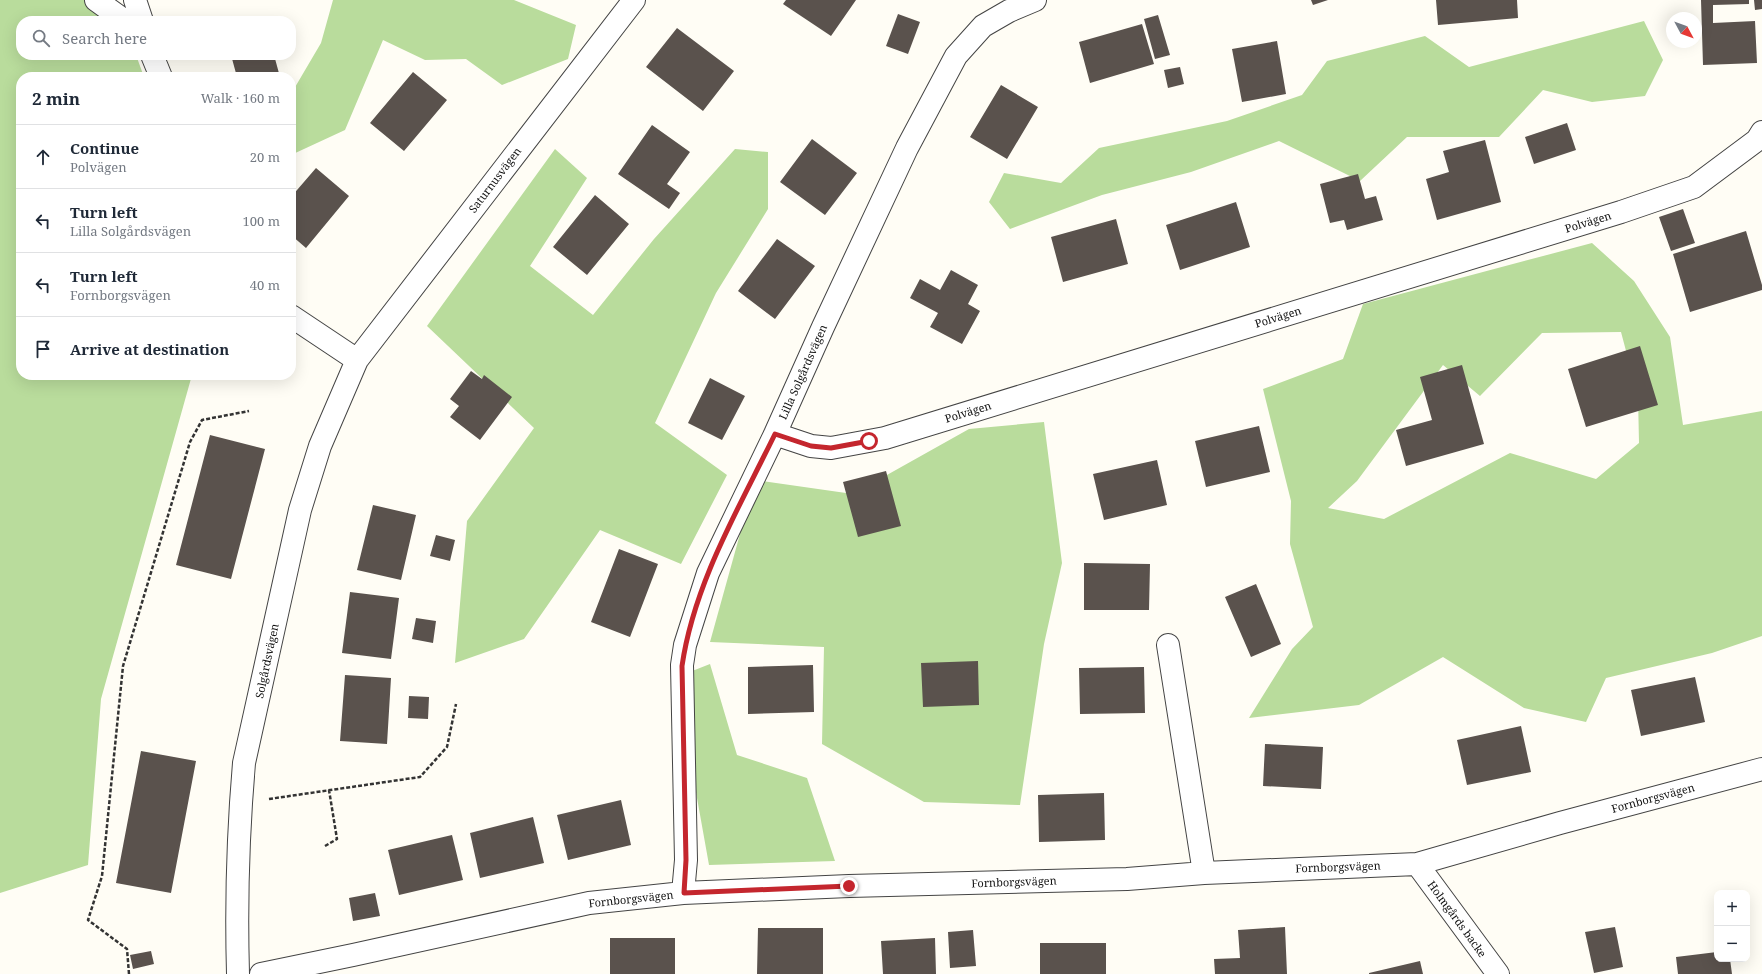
<!DOCTYPE html>
<html lang="en">
<head>
<meta charset="utf-8">
<style>
	body { margin:0; font-family:"Noto Serif",serif; background:#f2f2f3; color:#1f2937 }
	.controls { position:absolute; right:12px; bottom:12px; display:grid; overflow:hidden; border-radius:8px; box-shadow:0 4px 16px #0002 }
	.controls button { width:36px; height:36px; display:grid; place-items:center; padding:0; border:0; border-bottom:1px solid #e0e1e3; background:#fff; color:#1f2937; font:20px sans-serif }
	.compass { position:absolute; left:1666px; top:12px; width:36px; height:36px; border-radius:50%; background:#fff; box-shadow:0 4px 16px #0002; rotate:131deg }
	.stop { position:absolute; width:12px; height:12px; margin:-9px; border:3px solid #c4262e; border-radius:50%; background:#fff }
	.stop.end { background:#c4262e; border-color:#fff; box-shadow:0 1px 4px #0008 }
	.list { margin:0; padding:0; list-style:none }
	h2 { display:flex; justify-content:space-between; align-items:center; height:52px; margin:0; padding:0 16px; font-size:17px }
	h2 small { font-size:13px; font-weight:400; color:#747a83 }
	.list li { display:grid; grid-template-columns:26px 1fr auto; gap:12px; align-items:center; box-sizing:border-box; height:64px; padding:0 16px; border-top:1px solid #e0e1e3 }
	.list b { display:block; font-size:15px; white-space:nowrap }
	.list p { margin:0; font-size:13px; white-space:nowrap; color:#747a83 }
	.list em { font-size:13px; font-style:normal; color:#747a83 }
	.icon { flex:none; width:22px; height:22px; fill:none; stroke:currentColor; stroke-width:2; stroke-linecap:round; stroke-linejoin:round }
	.map { position:relative; flex:none; width:1762px; height:974px; overflow:hidden }
	.search { position:absolute; background:#fff; box-shadow:0 4px 16px #0002; left:16px; top:16px; width:280px; height:44px; display:flex; align-items:center; gap:10px; box-sizing:border-box; padding:0 14px; border-radius:16px; color:#747a83; font-size:15px }
	.panel { position:absolute; background:#fff; box-shadow:0 4px 16px #0002; left:16px; top:72px; width:280px; height:308px; border-radius:16px }
	.map>svg:first-child { display:block }
	.forest { fill:#b9dc9c; fill-rule:evenodd }
	.building { fill:#5a524d }
	.lines { fill:none; stroke-linecap:round; stroke-linejoin:round }
	.minor-casing { stroke:#444; stroke-width:24 }
	.path { stroke:#333; stroke-width:2.5; stroke-dasharray:4 2; stroke-linecap:butt }
	.minor { stroke:#fff; stroke-width:22 }
	.route { stroke:#c4262e; stroke-width:5 }
	.labels { text-anchor:middle; stroke-width:4; stroke-linejoin:round; paint-order:stroke }
	.street-label { font-size:11px; fill:#111; stroke:#fff }
</style>
</head>
<body>
<div class="map">
<svg width="1762" height="974" viewBox="0 0 1762 974">
	<rect width="100%" height="100%" fill="#fffdf5"/>
	<!-- forest -->
	<path class="forest" d="M0,0h112l9,21h-100v34h115l8,22h-123v298h171l-91,324 -13,166 -88,28z
		M333,0h181l62,25 -8,34 -66,26 -36,-26 -41,1 -42,-20 -38,90 -54,25v-61l30,-51z
		M1644,21l19,39 -18,36 -53,6 -49,-12 -44,47h-92l-47,44 -81,-40 -88,31 -89,23 -92,34 -21,-27 15,-29 57,10 38,-35 128,-27 75,-26 25,-34 98,-25 44,31z
		M555,149l32,29 -57,88 63,49 61,-76 81,-90 33,3v57l-52,84 -61,130 72,52 -46,89 -81,-34 -76,109 -69,24 12,-142 67,-93 -107,-102z
		M1592,243l42,38 36,56 13,88 79,-14v225l-50,17 -106,25 -20,44 -62,-14 -81,-51 -84,48 -110,13 43,-69 21,-22 -23,-83 1,-43 -28,-112 80,-30 20,-55zM1621,332l17,64 1,47 -43,36 -86,-26 -126,66 -56,-11 29,-27 86,-116 37,31 62,-63z
		M1044,422l18,141 -18,81 -24,161 -96,-3 -102,-58 2,-97 -114,-5 45,-162 98,14 116,-65z
		M710,664l27,91 70,23 28,83 -126,4 -17,-95 -10,-95z"/>
	<!-- building -->
	<path class="building" d="M786,0h70l-25,36 -48,-32z
		M1311,0h17l-15,5z
		M1436,0h81l1,18 -80,7z
		M1701,0h48v4l-36,1v18l42,-2 2,42 -54,2z
		M1754,0h8v9l-7,1z
		M898,14l22,8 -12,32 -22,-8z
		M1158,15l12,40 -15,4 -11,-40z
		M1142,24l12,40 -64,19 -11,-41z
		M677,28l57,43 -31,40 -57,-44z
		M1277,41l9,53 -44,8 -10,-53z
		M231,55h43l6,22h-43z
		M1180,67l4,17 -16,4 -4,-18z
		M413,72l34,28 -43,51 -34,-28z
		M1001,85l37,22 -31,52 -37,-22z
		M1567,123l9,27 -42,14 -9,-27z
		M652,125l38,27 -23,32 13,9 -11,16 -51,-35z
		M812,139l45,34 -32,42 -45,-33z
		M1485,140l16,62 -64,18 -11,-41 23,-7 -6,-21z
		M316,168l33,28 -43,52 -15,-13v-38z
		M1358,174l7,25 11,-3 7,24 -36,10 -3,-10 -14,3 -10,-39z
		M595,195l34,29 -42,51 -34,-28z
		M1236,202l14,45 -70,23 -14,-45z
		M1683,209l12,34 -24,8 -12,-34z
		M1116,219l12,45 -65,18 -12,-45z
		M1746,231l16,54v5l-72,22 -17,-58z
		M777,239l38,27 -40,53 -37,-28z
		M951,270l27,15 -10,19 12,7 -18,33 -32,-17 8,-14 -28,-15 10,-19 20,11z
		M1640,346l18,59 -72,22 -18,-58z
		M1462,365l22,79 -78,22 -10,-36 36,-10 -12,-43z
		M471,371l11,8 2,-4 28,22 -32,43 -30,-23 9,-11 -9,-7z
		M710,378l35,18 -23,44 -34,-17z
		M1259,426l11,46 -64,15 -11,-46z
		M210,435l55,14 -34,130 -55,-14z
		M1157,460l10,45 -63,15 -11,-46z
		M886,471l15,55 -43,11 -15,-55z
		M373,505l43,10 -15,65 -44,-10z
		M436,535l19,5 -5,21 -20,-5z
		M619,549l39,15 -28,73 -39,-15z
		M1084,563l66,1 -1,46h-65z
		M1256,584l25,60 -30,13 -26,-60z
		M350,592l49,6 -8,61 -49,-6z
		M416,618l20,3 -3,22 -21,-4z
		M978,661l1,44 -56,2 -2,-44z
		M813,665l1,47 -66,2v-47z
		M1144,667l1,46 -65,1 -1,-46z
		M345,675l46,3 -4,66 -47,-3z
		M1695,677l10,45 -64,14 -10,-46z
		M409,696l20,1 -1,22 -20,-1z
		M1521,726l10,46 -64,13 -10,-45z
		M1265,744l58,3 -2,42 -58,-3z
		M141,751l55,10 -25,132 -55,-10z
		M1104,793l1,47 -66,2 -1,-47z
		M621,800l10,45 -63,15 -11,-45z
		M533,817l11,46 -64,15 -10,-45z
		M452,835l11,45 -64,15 -11,-45z
		M375,893l5,23 -27,5 -4,-23z
		M1285,927l2,47h-72l-1,-15 26,-1 -2,-28z
		M1615,927l8,40 -29,6 -9,-41z
		M758,928h65v46h-66z
		M973,930l3,36 -26,2 -2,-36z
		M610,938h65v36h-65z
		M935,938l1,36h-53l-2,-33z
		M1040,943h66v31h-66z
		M151,951l3,13 -21,5 -3,-14z
		M1717,952v7h13l2,15h-54l-2,-17z
		M1420,961l3,13h-54v-1z"/>
	<g class="lines">
		<defs>
			<path id="minor" d="M96,0l29,21
				M135,0l7,21
				M152,55l9,22
				M291,316l66,44
				M775,434l36,12 20,2 54,-10 736,-226 73,-25 63,-47 5,-8
				M1168,645l36,228
				M1417,864l81,110
				M683,893l3,-33 -4,-195 3,-20 23,-72 67,-139 48,-107 84,-179 49,-92 27,-30 26,-15 26,-11
				M238,974c-2,-70 0,-141 6,-211l56,-253 20,-64 37,-86 277,-360
				M261,974l92,-19 236,-52 94,-10 166,-7 278,-7 77,-6 213,-9 143,-41 202,-54"/>
		</defs>
		<!-- minor casing -->
		<use href="#minor" class="minor-casing"/>
		<!-- path -->
		<path class="path" d="M269,799l151,-22 27,-30 9,-43
			M325,846l12,-7 -8,-49
			M129,974l-2,-25 -39,-29 14,-44 21,-210 67,-224 12,-22 47,-9"/>
		<!-- minor -->
		<use href="#minor" class="minor"/>
	</g>
	<g class="lines">
		<!-- route -->
		<path class="route" d="M849,886l-165,7 2,-33 -4,-194c12,-83 57,-158 93,-232l36,12 20,2 38,-7"/>
	</g>
	<g class="labels">
		<!-- street labels -->
		<g class="street-label">
			<text transform="translate(495 180) rotate(-53)" y="4">Saturnusvägen</text>
			<text transform="translate(1588 222) rotate(-17)" y="4">Polvägen</text>
			<text transform="translate(1278 317) rotate(-17)" y="4">Polvägen</text>
			<text transform="translate(803 372) rotate(-66)" y="4">Lilla Solgårdsvägen</text>
			<text transform="translate(968 412) rotate(-17)" y="4">Polvägen</text>
			<text transform="translate(267 661) rotate(-78)" y="4">Solgårdsvägen</text>
			<text transform="translate(1653 798) rotate(-15)" y="4">Fornborgsvägen</text>
			<text transform="translate(1338 867) rotate(-2)" y="4">Fornborgsvägen</text>
			<text transform="translate(1014 882) rotate(-2)" y="4">Fornborgsvägen</text>
			<text transform="translate(631 899) rotate(-6)" y="4">Fornborgsvägen</text>
			<text transform="translate(1457 919) rotate(54)" y="4">Holmgårds backe</text>
		</g>
	</g>
</svg>
<div class="controls">
<button>+</button>
<button>−</button>
</div>
<svg class="compass" viewBox="-18 -18 36 36"><path d="M0-13l5 13h-10z" fill="#e53935"/><path d="M0 13l5-13h-10z" fill="#747a83"/></svg>
<div class="stop" style="left:869px;top:441px"></div>
<div class="stop end" style="left:849px;top:886px"></div>
<div class="search"><svg class="icon" aria-label="search" viewBox="0 0 24 24"><circle cx="10" cy="10" r="6"/><path d="M15 15l6 6"/></svg>Search here</div>
<section class="panel">
<h2>2 min<small>Walk · 160 m</small></h2>
<ul class="list">
<li><svg class="icon" aria-label="ahead" viewBox="0 0 24 24"><path d="M12 20V5M6 11l6-6 6 6"/></svg><div><b>Continue</b><p>Polvägen</p></div><em>20 m</em></li>
<li><svg class="icon" aria-label="left" viewBox="0 0 24 24"><path d="M17 20v-9H6M10 6l-5 5 5 5"/></svg><div><b>Turn left</b><p>Lilla Solgårdsvägen</p></div><em>100 m</em></li>
<li><svg class="icon" aria-label="left" viewBox="0 0 24 24"><path d="M17 20v-9H6M10 6l-5 5 5 5"/></svg><div><b>Turn left</b><p>Fornborgsvägen</p></div><em>40 m</em></li>
<li><svg class="icon" aria-label="arrive" viewBox="0 0 24 24"><path d="M6 21V4h12l-3 4 3 4H6"/></svg><div><b>Arrive at destination</b></div></li>
</ul>
</section>
</div>
</body>
</html>
